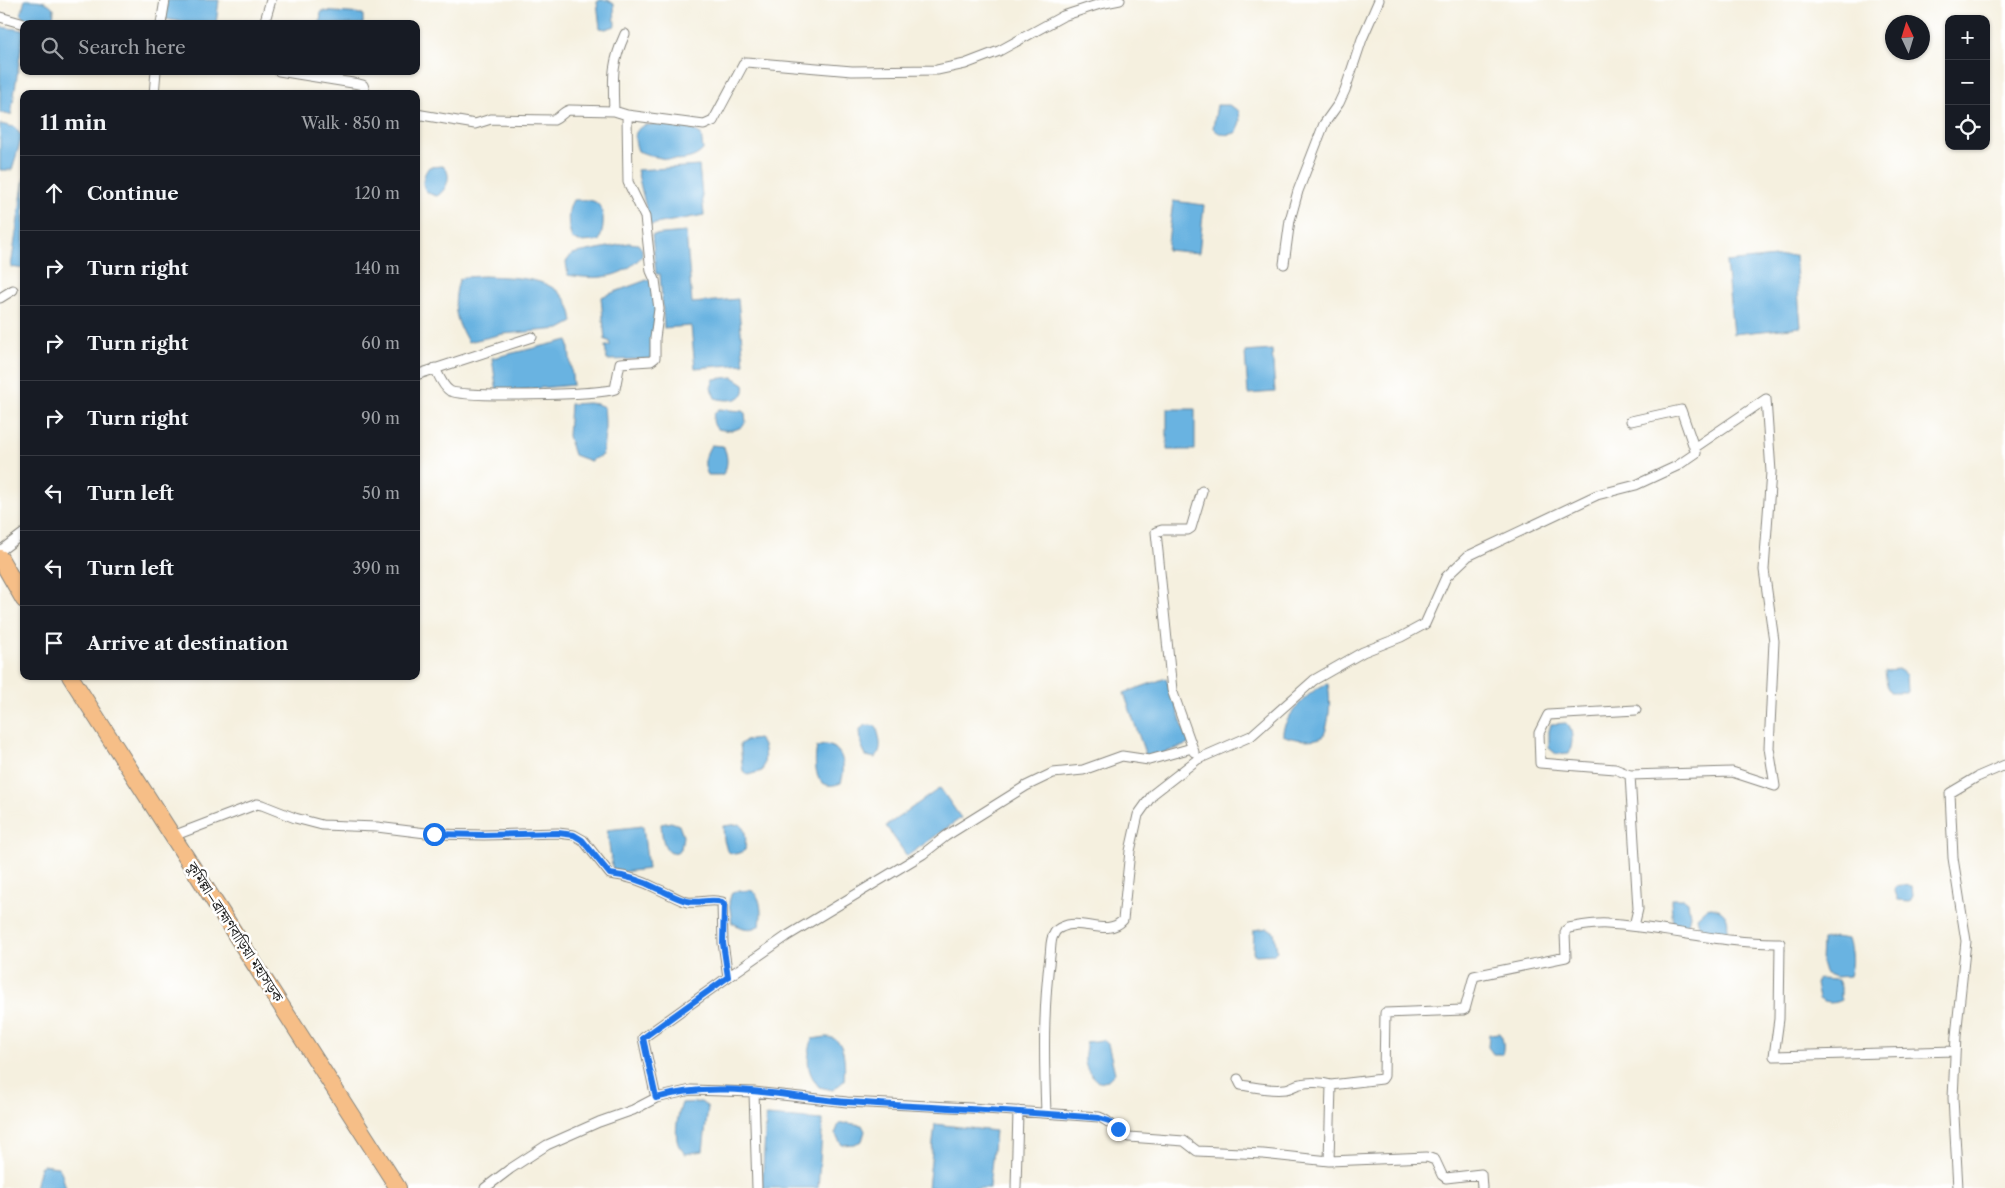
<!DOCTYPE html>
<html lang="en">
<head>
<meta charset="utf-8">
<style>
	body { margin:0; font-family:"Libre Caslon Text","Noto Serif Bengali",serif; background:#242831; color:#f1f3f6 }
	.controls { position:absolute; right:15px; top:15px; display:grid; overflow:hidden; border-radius:10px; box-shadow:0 1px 4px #0004 }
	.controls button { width:45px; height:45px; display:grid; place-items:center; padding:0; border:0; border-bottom:1px solid #363941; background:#171b24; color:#f1f3f6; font:25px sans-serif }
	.compass { position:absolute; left:1885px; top:15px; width:45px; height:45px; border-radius:50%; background:#171b24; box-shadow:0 1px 4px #0004; rotate:356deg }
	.stop { position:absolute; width:15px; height:15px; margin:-11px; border:4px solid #1a73e8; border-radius:50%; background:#fff }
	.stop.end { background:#1a73e8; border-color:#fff; box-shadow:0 1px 5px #0008 }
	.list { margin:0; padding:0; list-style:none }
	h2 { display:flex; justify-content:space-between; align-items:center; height:65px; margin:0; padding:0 20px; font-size:21px }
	h2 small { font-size:16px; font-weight:400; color:#9ea1a6 }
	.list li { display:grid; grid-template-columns:32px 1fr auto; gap:15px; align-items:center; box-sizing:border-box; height:75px; padding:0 20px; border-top:1px solid #363941 }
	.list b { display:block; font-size:19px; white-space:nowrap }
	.list em { font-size:16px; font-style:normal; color:#9ea1a6 }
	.icon { flex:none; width:28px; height:28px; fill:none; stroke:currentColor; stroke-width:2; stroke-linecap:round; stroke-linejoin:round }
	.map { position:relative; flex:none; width:2005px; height:1188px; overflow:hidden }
	.search { position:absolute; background:#171b24; box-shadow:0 1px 4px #0004; left:20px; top:20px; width:400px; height:55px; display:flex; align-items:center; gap:12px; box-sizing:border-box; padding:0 18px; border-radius:10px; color:#9ea1a6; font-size:19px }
	.panel { position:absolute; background:#171b24; box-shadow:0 1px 4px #0004; left:20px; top:90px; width:400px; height:590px; border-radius:10px }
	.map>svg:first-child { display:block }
	.water { fill:#69b3e1; stroke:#42687e }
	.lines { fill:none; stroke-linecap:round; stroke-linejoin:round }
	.street-casing { stroke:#88867e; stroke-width:11 }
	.highway-casing { stroke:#88867e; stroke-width:18 }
	.street { stroke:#fff; stroke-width:9 }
	.highway { stroke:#f6be87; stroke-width:16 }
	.route { stroke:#1a73e8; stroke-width:6 }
	.labels { text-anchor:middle; stroke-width:5; stroke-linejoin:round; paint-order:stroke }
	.street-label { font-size:15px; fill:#1c1c1c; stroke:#fff }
</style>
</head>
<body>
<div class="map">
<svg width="2005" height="1188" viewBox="0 0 2005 1188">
	<rect width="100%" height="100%" fill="#fff"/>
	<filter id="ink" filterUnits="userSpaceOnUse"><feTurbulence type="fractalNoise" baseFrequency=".02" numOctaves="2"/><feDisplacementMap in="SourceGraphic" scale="10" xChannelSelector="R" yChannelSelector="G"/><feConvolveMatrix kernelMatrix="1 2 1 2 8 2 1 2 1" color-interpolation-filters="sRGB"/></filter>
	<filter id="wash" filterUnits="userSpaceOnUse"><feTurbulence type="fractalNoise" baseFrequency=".0096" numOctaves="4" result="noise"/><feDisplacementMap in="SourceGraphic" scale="20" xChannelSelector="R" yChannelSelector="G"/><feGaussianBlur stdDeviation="1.12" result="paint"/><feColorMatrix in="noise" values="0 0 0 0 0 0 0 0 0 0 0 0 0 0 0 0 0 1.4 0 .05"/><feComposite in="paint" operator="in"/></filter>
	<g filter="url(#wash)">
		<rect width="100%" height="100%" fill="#f5f0df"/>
		<!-- water -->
		<path class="water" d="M25,0c12,0 23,0 29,9l-1,12c-8,6 -20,2 -29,0l-3,-7z
			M167,0h52l-3,24h-20l-31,-5z
			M600,0h8l6,4 1,22 -9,3 -6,-1 -3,-26z
			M321,11l42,3v10h-43z
			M0,27l24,3 -13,85 -11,-2z
			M1217,105h12l10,6 1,10 -3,11c-8,4 -17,4 -24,-4z
			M0,124l14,3 8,9 -10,34h-12z
			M645,125c18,0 40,-1 56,9l2,16c-15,17 -48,8 -65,1 -4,-11 -6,-21 7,-26z
			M443,166c10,8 4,24 -6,30 -17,-3 -17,-17 -8,-29z
			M699,166l5,49 -54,10 -13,-55z
			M24,178v91l-13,-2z
			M573,200c6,0 14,-1 20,1 14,5 11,29 6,40l-20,1 -7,-3c-4,-13 -6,-27 1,-39z
			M1173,201l31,4 -5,48 -32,-3z
			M686,232l6,71 46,-4 6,65 -49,4 -4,-42 -27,2 -4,-54h-4l-4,-39z
			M629,243l9,1 4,5v7c-20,23 -45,24 -74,19l-2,-13 6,-8z
			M1795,255l6,72 -68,7 -7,-72z
			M484,276c36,2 84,-1 89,46l-13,7 -57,5 -35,8c-13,-22 -16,-37 -9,-62l5,-3z
			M652,278l4,29 -5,52 -44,1 -2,-14h5l-1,-5 -4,-1 -4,-43z
			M568,340l5,45 -76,7 -5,-34z
			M1272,350l3,42 -27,2 -3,-42z
			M733,377l11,7c4,17 -16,18 -29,14l-4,-10 3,-9z
			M588,403l9,1 7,3c2,16 1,33 -2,48l-12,6 -16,-6 -6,-19 2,-32z
			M719,409l23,2 3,2 1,9c-7,10 -18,9 -29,7 -6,-7 -5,-15 2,-20z
			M1167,409h28v41h-28z
			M711,445l12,1c5,8 6,22 -1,29h-14c-6,-11 -3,-20 3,-30z
			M1900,670l6,5 1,17h-17l-3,-5 -2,-16z
			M1166,678l23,66 -42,15 -23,-66z
			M1328,684c3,16 2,39 -5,53 -11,5 -30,3 -40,-2 -2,-16 30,-49 45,-51z
			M1566,723c8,6 7,22 3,30l-13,1 -7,-6v-17l2,-7z
			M866,725l10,1c3,10 8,23 -1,32l-9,-2 -5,-12 -1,-15z
			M758,739c8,5 8,23 4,32l-14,4 -5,-4 -3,-27 5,-3z
			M824,745c20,1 22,22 17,38 -26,11 -28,-19 -24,-36z
			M940,788l21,30 -54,38 -21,-30z
			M671,822l8,3 4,11 -2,13 -4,3 -6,1c-9,-6 -9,-19 -10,-29z
			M740,824c7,7 6,17 5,26 -7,5 -11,5 -18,1l-3,-11 -1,-14z
			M643,826l5,43 -35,4 -6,-43z
			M1902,885l10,1 1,10 -3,5 -12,-1 -3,-9 1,-5z
			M750,890c12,4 12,24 10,35 -11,7 -17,3 -28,-2l-3,-21 3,-10z
			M1672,899h12l4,3 2,13 -2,10 -4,2 -11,-1 -2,-25z
			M1711,907c14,2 20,12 15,25l-12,2 -14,-4 -3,-13 10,-9z
			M1268,928l6,4 3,19 -3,3 -18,1 -3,-2 1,-23z
			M1834,937l14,2c4,14 5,23 1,37l-13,1 -12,-4 -3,-10 1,-23z
			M1818,979l20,1 3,7v13c-8,4 -15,4 -22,-1l-3,-15z
			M1499,1033c5,5 5,15 3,21h-9l-5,-7 1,-13z
			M826,1037c21,0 19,28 18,44l-11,9 -14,-3c-14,-18 -12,-27 -7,-48z
			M1102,1040l6,4 7,29 -7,7 -10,2c-15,-13 -15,-22 -11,-40z
			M701,1102l7,5 -5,44 -18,3c-2,-3 -6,-7 -7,-10 -4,-12 0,-30 4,-41z
			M766,1116l57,4 -5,68h-56z
			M847,1123l15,2 3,6 -3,10 -8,3 -12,1 -7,-11 4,-10z
			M935,1124l60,7 -6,57h-61z
			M43,1165l15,2 3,4 5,17h-31l5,-21z"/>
	</g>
	<g filter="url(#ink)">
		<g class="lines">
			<defs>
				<path id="street" d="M0,17l24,7
					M161,24l4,-24
					M264,24l7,-24
					M279,71l80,13 4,1 3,9
					M154,94l2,-23
					M416,114l59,10 16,-5 63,1c6,-2 8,-8 15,-10l45,1
					M627,115l77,10 9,-4 30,-56 3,-3 106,9 85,-1 28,-6 34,-13 64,-35 37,-12 20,-4
					M1284,264l6,-44 8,-29 26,-67 15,-21 6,-13 17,-51 17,-39
					M0,298l13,-8
					M435,368c3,6 8,19 15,23 13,7 148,4 165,-2l5,-26 31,-2 4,-3v-20l4,-29 -4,-29 -4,-9 -6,-54 -17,-35 -1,-67 -13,-4c-1,-33 -3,-46 11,-77
					M416,375l116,-38
					M1694,448l72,-49
					M0,551l24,-18
					M1194,752l-22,-62 -16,-158 6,-2h26l3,-2 11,-37
					M1630,775l-15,-6 -75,-6 -1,-30 9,-18 88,-5
					M173,836l84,-32 5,1 33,13 27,7 55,2 57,7 50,1 74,-2 16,2 9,5 27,34c17,2 33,7 48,15 10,4 19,10 29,13 12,2 24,-4 35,0l1,41 5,34 -85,61 13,60
					M1634,926l4,-17 -8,-134 102,-3 43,14 -6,-38 5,-107 -10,-71 7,-98 -5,-73
					M728,977l59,-41 136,-82 23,-18 80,-50 27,-13 30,-3 39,-14 27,4 43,-12
					M1238,1079l3,6c14,2 30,6 44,4 5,0 9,-4 15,-5 9,-2 22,-2 31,1
					M754,1092l3,96
					M1046,1113c-2,-53 -3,-105 4,-157 1,-6 0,-17 4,-22 1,-3 5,-6 8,-7 19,-10 45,11 61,-7l7,-69 8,-36 15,-21 45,-35 53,-23 63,-56 49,-28 38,-15 24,-13 21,-47 22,-21 129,-61 39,-10 41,-19 19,-13 -15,-43 -50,11
					M1329,1161l2,-76 51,-6 2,-3 1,-63 78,-3 2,-1 9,-33 92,-19 -1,-24 1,-3 3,-2c12,-2 26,-5 38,-4 58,3 115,20 173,19l-1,76 -5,37 181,-5
					M485,1188l25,-19 37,-24 52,-23 34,-12 23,-12 35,-8 63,2 93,10 124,6 128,9c14,5 18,16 30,20l55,4 13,10 66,3 66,7 98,-4 8,3 7,15 4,3 35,-4 1,14
					M1016,1188l2,-77
					M1958,1188l-5,-90 3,-62 10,-95 -13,-83 -3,-65 27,-16 28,-12"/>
				<path id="highway" d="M0,558l24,42
					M70,676l328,512"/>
			</defs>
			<!-- street casing -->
			<use href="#street" class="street-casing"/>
			<!-- highway casing -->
			<use href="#highway" class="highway-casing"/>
			<!-- street -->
			<use href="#street" class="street"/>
			<!-- highway -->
			<use href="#highway" class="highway"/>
		</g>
	</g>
	<g class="lines" filter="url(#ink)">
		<!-- route -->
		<path class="route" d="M434,834l50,1 74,-2 16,2 8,5 28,34c17,2 33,7 48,15 10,4 19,10 29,12 12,3 24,-3 35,1l2,3 -1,38 5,34 -85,61 13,60c62,-19 129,-1 192,4 84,6 168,8 251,16l10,3 9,8"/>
	</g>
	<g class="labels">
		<!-- street labels -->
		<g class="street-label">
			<text transform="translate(235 932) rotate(57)" y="5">কুমিল্লা–ব্রাহ্মণবাড়িয়া মহাসড়ক</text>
		</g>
	</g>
</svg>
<div class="controls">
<button>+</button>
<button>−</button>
<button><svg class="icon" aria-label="locate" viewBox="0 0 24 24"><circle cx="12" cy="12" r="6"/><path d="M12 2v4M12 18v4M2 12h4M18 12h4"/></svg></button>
</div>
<svg class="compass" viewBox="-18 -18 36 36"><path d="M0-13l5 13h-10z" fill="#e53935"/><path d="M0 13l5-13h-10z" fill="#9ea1a6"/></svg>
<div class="stop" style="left:434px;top:834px"></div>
<div class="stop end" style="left:1118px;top:1129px"></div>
<div class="search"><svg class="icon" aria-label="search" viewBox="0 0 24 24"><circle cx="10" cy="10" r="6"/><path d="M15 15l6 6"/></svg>Search here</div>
<section class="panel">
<h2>11 min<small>Walk · 850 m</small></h2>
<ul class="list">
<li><svg class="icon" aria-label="ahead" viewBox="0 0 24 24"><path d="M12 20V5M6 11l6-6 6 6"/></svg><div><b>Continue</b></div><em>120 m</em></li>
<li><svg class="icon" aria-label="right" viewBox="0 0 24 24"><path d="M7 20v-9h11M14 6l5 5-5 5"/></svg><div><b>Turn right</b></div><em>140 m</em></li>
<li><svg class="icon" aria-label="right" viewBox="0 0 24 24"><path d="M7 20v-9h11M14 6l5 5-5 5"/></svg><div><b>Turn right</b></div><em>60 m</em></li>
<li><svg class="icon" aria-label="right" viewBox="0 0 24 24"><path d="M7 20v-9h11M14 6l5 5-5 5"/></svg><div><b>Turn right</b></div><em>90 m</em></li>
<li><svg class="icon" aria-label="left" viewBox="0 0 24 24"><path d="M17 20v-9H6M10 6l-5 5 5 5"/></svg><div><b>Turn left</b></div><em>50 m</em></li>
<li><svg class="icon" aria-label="left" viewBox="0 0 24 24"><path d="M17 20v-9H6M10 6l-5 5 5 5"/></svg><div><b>Turn left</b></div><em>390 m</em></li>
<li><svg class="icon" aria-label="arrive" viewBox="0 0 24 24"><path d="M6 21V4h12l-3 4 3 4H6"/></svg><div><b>Arrive at destination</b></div></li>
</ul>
</section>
</div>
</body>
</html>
